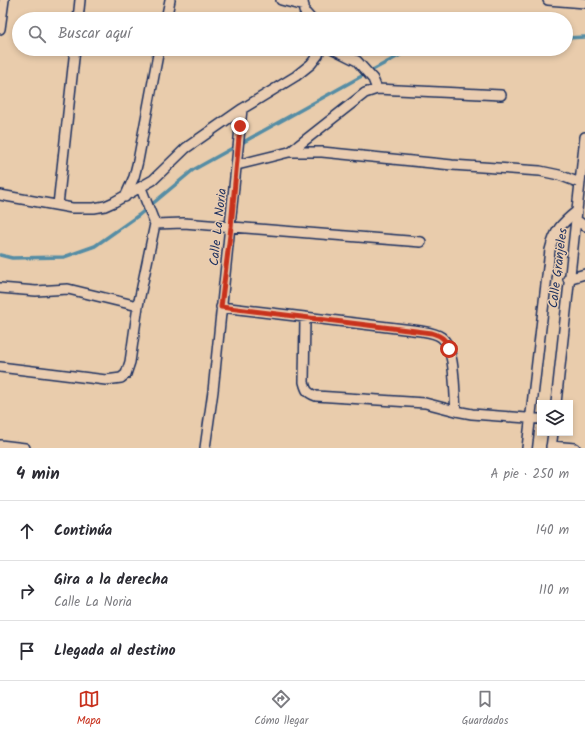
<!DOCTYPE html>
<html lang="es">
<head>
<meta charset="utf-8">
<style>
	body { margin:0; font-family:Kalam,sans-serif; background:#f2f2f3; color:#2b2b33 }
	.controls { position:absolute; right:12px; bottom:12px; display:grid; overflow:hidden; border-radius:0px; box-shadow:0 2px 6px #0003 }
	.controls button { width:36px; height:36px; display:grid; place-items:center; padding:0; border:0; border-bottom:1px solid #e1e1e2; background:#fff; color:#2b2b33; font:20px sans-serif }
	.stop { position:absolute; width:12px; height:12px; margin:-9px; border:3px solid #c8321e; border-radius:50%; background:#fff }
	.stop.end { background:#c8321e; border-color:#fff; box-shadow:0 1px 4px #0008 }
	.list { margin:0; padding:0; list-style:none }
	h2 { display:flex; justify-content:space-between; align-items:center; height:52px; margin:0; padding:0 16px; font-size:17px }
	h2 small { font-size:13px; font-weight:400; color:#7c7c81 }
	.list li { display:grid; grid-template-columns:26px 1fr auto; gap:12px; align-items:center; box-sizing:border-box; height:60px; padding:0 16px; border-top:1px solid #e1e1e2 }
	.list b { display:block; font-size:15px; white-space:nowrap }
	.list p { margin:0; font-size:13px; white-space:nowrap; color:#7c7c81 }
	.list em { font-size:13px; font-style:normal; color:#7c7c81 }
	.icon { flex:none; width:22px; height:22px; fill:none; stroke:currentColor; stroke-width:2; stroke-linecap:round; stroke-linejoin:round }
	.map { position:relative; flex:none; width:585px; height:448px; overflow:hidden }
	.search { position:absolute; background:#fff; box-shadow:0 2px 6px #0003; left:12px; right:12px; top:12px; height:44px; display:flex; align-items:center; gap:10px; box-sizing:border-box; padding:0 14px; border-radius:22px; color:#7c7c81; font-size:15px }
	.sheet { height:232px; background:#fff }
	nav { display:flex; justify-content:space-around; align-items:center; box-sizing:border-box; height:56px; border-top:1px solid #e1e1e2; background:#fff; font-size:11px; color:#7c7c81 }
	nav a { display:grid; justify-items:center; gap:2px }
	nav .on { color:#c8321e }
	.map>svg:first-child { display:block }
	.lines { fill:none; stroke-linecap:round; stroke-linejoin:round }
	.stream { stroke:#558da5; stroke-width:3.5 }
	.minor-casing { stroke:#1b2f5e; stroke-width:12 }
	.minor { stroke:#eacdb1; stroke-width:9 }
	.route { stroke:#c8321e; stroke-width:5 }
	.labels { text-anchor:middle; stroke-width:3; stroke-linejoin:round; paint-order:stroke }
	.street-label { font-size:13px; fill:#1b2f5e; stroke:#eacdb1 }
</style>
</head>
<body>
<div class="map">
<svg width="585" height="448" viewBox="0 0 585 448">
	<rect width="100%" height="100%" fill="#e9ccac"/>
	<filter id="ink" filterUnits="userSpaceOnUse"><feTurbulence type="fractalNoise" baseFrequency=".025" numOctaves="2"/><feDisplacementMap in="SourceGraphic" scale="8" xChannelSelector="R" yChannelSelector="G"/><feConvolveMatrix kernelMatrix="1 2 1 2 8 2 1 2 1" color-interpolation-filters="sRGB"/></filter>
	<g filter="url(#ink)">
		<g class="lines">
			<!-- stream -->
			<path class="stream" d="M566,38l19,-1
				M0,255l12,3 52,-1 31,-11 44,-31 54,-45 185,-103 28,-15 10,-3"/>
			<defs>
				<path id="minor" d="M281,0l23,6
					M548,0l37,3
					M303,1l1,10 7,8
					M78,19l2,-19
					M166,19l4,-19
					M0,29l4,-29
					M333,49l24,12 16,18 4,10
					M290,152l75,-59 12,-4 124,6
					M237,165l52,-13h33l130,13 88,6 19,4 21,8
					M0,195l72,13h22l11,-2 9,-4 39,-22 33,-32 56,-39 54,-33 15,-12 7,-9 2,-6
					M125,197l9,-20 4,-16 21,-112
					M58,205l17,-156
					M576,220l9,6
					M155,224l29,-1 237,19
					M568,279l17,-5
					M0,288l36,3 32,-2 70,17
					M221,307l200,24c6,1 15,2 20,6 15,10 13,57 15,74
					M305,318l-1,64c2,8 3,11 12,14l109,7 31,8 16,3 68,5
					M0,367l106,13 15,-2 5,-4 4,-12 8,-56 17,-82 -14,-36
					M556,403l29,-266
					M0,445l25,3
					M551,446l24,2
					M205,448l8,-57 29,-282
					M527,448l23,-198c5,-20 11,-26 27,-39
					M551,448l2,-15"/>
			</defs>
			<!-- minor casing -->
			<use href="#minor" class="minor-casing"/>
			<!-- minor -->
			<use href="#minor" class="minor"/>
		</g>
	</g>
	<g class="lines" filter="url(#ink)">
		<!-- route -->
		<path class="route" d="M240,126l-9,101 -10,80 211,26c9,3 14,6 17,16"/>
	</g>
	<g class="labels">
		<!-- street labels -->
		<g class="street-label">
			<text transform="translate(217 227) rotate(-84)" y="5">Calle La Noria</text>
			<text transform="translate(557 268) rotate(-83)" y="5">Calle Granjeles</text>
		</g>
	</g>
</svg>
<div class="controls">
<button><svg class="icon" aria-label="layers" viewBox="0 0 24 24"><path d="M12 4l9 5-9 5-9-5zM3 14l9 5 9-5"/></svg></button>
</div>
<div class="stop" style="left:449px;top:349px"></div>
<div class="stop end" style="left:240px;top:126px"></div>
<div class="search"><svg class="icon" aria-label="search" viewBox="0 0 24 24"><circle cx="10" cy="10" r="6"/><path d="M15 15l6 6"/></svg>Buscar aquí</div>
</div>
<section class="sheet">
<h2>4 min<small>A pie · 250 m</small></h2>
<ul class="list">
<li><svg class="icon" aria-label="ahead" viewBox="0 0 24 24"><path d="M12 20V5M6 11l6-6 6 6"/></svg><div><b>Continúa</b></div><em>140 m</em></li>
<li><svg class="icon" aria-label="right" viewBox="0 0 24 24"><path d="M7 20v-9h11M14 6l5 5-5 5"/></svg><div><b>Gira a la derecha</b><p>Calle La Noria</p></div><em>110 m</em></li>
<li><svg class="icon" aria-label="arrive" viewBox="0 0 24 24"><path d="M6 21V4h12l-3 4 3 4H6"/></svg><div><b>Llegada al destino</b></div></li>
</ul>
</section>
<nav>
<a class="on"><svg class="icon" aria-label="map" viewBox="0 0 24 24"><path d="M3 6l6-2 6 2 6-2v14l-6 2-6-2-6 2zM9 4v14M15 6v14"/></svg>Mapa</a>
<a><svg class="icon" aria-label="directions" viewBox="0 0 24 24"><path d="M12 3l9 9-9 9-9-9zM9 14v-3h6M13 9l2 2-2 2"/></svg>Cómo llegar</a>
<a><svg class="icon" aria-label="saved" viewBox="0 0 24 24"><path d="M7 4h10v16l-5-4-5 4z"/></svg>Guardados</a>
</nav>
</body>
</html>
